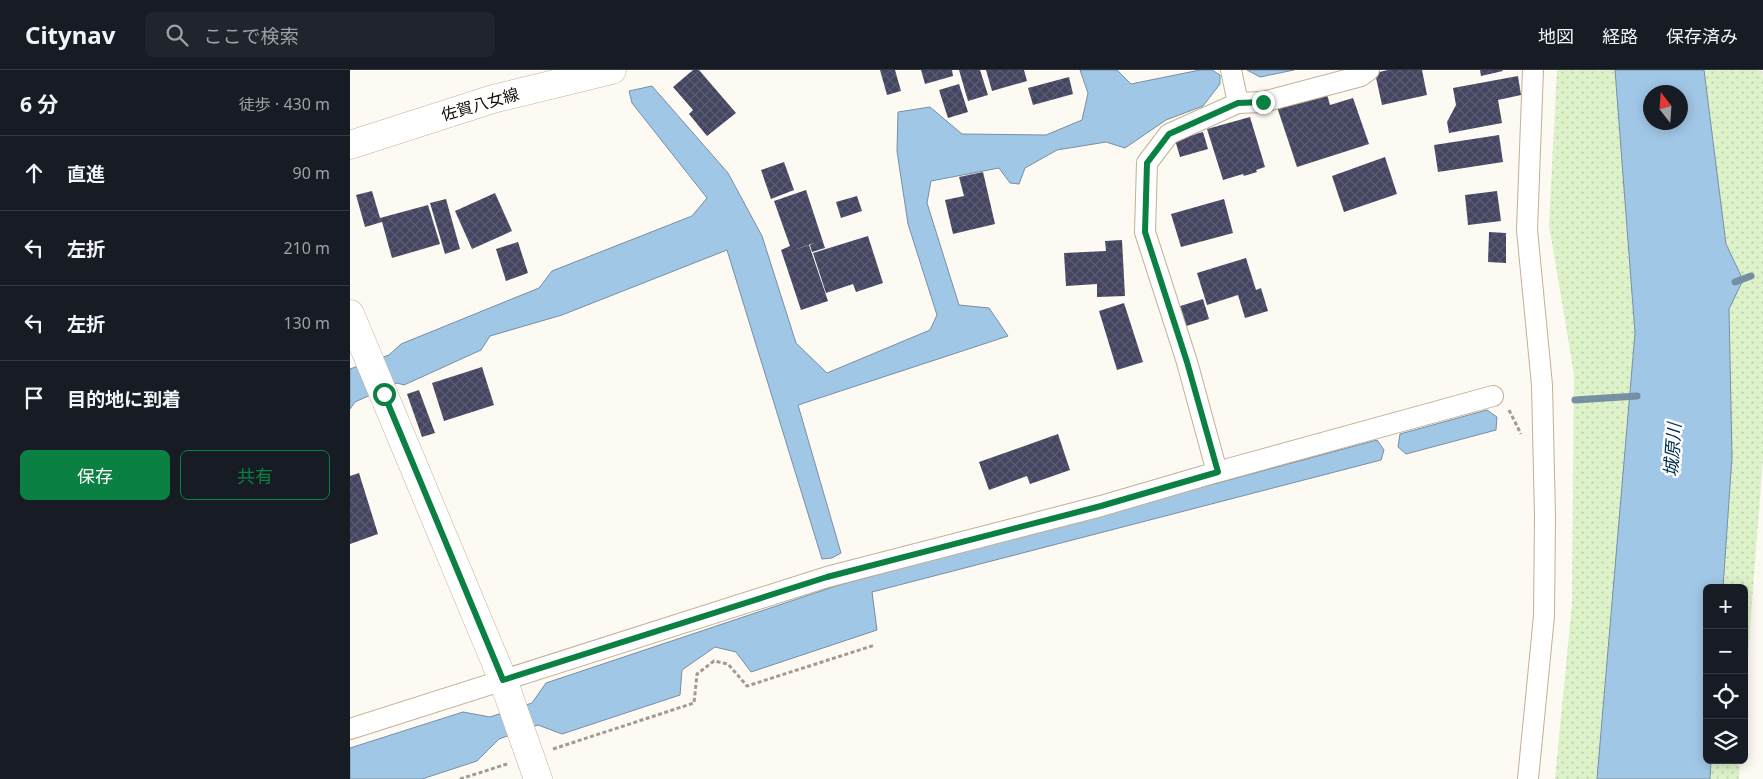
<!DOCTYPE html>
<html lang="ja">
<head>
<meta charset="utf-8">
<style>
	body { margin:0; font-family:"Noto Sans","Noto Sans JP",sans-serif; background:#20242c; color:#f1f3f6 }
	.controls { position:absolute; right:15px; bottom:15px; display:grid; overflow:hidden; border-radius:8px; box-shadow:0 2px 12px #0003 }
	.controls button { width:45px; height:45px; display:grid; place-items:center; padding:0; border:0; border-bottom:1px solid #363941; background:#171b24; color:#f1f3f6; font:25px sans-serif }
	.compass { position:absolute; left:1293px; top:15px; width:45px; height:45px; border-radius:50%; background:#171b24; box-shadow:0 2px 12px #0003; rotate:343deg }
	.stop { position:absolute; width:15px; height:15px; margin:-11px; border:4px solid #0b8043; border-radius:50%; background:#fff }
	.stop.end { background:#0b8043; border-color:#fff; box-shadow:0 1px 5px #0008 }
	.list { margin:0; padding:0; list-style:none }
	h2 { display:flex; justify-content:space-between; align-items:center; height:65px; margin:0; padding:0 20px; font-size:21px }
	h2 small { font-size:16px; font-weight:400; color:#9ea1a6 }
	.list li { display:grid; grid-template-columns:32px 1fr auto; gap:15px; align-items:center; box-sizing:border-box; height:75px; padding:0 20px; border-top:1px solid #363941 }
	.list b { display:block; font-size:19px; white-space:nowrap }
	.list em { font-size:16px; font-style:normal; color:#9ea1a6 }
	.actions { display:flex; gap:10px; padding:15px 20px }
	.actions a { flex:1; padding:11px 0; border:1px solid #0b8043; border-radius:8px; text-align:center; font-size:18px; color:#0b8043 }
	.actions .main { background:#0b8043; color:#fff }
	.icon { flex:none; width:28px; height:28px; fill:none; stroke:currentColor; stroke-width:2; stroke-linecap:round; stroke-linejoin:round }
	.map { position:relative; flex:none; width:1413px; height:709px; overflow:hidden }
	header { display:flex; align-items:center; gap:30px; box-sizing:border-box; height:70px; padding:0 25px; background:#171b24; border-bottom:1px solid #363941 }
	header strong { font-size:24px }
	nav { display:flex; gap:28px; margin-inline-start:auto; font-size:18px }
	.search { width:350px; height:45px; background:#20242c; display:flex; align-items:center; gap:12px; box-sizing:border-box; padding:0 18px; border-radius:8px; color:#9ea1a6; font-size:19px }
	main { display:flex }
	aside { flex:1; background:#171b24 }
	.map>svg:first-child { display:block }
	.grass { fill:url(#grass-dots) }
	.water { fill:#a1c7e7; stroke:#768fa3; fill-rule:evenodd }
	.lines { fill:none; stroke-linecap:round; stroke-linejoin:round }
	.stream { stroke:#768fa3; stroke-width:7 }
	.building { fill:url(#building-cross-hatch) }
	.street-casing { stroke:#c4b093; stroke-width:22 }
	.secondary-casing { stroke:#c4b093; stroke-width:29 }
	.primary-casing { stroke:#c4b093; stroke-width:29 }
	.path { stroke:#a09b95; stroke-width:3; stroke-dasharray:4 2.5; stroke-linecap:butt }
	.street { stroke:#fff; stroke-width:20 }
	.secondary { stroke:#fff; stroke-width:28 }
	.primary { stroke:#fff; stroke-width:28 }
	.route { stroke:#0b8043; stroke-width:6 }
	.labels { text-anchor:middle; stroke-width:5; stroke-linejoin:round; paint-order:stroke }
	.street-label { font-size:16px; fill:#110b03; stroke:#fff }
	.water-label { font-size:18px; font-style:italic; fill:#00304e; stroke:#fff }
</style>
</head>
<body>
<header>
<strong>Citynav</strong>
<div class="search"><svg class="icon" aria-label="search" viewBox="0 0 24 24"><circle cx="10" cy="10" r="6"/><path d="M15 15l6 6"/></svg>ここで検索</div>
<nav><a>地図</a><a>経路</a><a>保存済み</a></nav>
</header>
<main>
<aside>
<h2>6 分<small>徒歩 · 430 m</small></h2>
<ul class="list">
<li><svg class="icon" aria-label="ahead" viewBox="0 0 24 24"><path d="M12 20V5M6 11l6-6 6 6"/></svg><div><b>直進</b></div><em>90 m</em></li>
<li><svg class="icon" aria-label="left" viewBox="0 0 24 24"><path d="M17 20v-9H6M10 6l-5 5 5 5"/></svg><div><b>左折</b></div><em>210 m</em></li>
<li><svg class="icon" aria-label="left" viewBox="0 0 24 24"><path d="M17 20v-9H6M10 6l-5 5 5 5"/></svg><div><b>左折</b></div><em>130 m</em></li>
<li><svg class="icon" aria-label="arrive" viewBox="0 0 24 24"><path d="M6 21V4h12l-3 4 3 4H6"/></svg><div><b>目的地に到着</b></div></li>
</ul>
<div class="actions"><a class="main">保存</a><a>共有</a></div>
</aside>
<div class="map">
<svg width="1413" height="709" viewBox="0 0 1413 709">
	<defs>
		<pattern id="grass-dots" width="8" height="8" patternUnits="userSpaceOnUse" patternTransform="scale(1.25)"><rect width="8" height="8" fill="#ddf2c9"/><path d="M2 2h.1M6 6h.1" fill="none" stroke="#bdceab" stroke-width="1.8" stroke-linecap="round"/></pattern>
		<pattern id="building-cross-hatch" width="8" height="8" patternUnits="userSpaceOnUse" patternTransform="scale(1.25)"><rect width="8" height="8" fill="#444560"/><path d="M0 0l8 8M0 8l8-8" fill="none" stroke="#5b5c71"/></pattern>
	</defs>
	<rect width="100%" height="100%" fill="#fdf9f3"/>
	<!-- grass -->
	<path class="grass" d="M1207,0h58l20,263 -38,446h-42l17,-175 2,-230 -25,-149z
		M1354,0h58l1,8v381l-19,247v-118h-21l9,-131 -3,-148 14,-30 -17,-35z
		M1361,690h29l-1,19h-29z"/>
	<!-- water -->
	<path class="water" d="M730,0h37l14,14 69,-14h12l8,5v9l-17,22 -37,14 -41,28 -19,-6 -49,8 -32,18 -6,16 -9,-1 -11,-15 -68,13 -4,22 32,102 30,3 19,28 -210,69 43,148 -9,5 -10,1 -95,-309 -165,65 -72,21 -9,14 -77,35 -7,-2 -42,19 -5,7v-40l39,-14 12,-11 138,-56 13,-17 140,-55 15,-18 -75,-95 -3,-12 23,-5 76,87 34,63 34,107 31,30 103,-43 7,-15 -29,-91 -11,-73 1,-39 32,-5 32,27 84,1 36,-15 6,-27z
		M897,0h47l-34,7z
		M1265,0h89l22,174 17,36 -14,29 3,148 -9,131h-16v172h4l-1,19h-113l38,-446zM1330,22v30h-30v-30z
		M1137,340l10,7 -1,13 -90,24 -8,-7 2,-13z
		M1027,370l7,10 -3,10 -509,132 5,38 -126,42 -15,-20 -21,-5 -33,23 -2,25 -118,39 -24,-9 -39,14 -22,22 -55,18h-72v-31l113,-36 27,5 42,-14 14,-20 293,-98z"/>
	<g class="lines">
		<!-- stream -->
		<path class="stream" d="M1385,212l16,-6
			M1225,330l62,-4"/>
	</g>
	<!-- building -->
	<path class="building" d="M343,0h6l37,43 -29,23 -18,-22 4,-4 -20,-23z
		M530,0h15l6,21 -14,4z
		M571,0h31l1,6 -28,8z
		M609,0h21l8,25 -20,6z
		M636,0h38l3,11 -35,10z
		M1038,0h34l5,25 -45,10 -7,-32z
		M1130,0h22l1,1 -22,5z
		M1168,6l3,19 -23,5 4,23 -53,10 -2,-11 9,-17 -3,-17z
		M719,7l4,17 -40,11 -5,-17z
		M609,14l9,28 -20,6 -9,-28z
		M976,21l4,14 23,-7 16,46 -72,23 -20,-60z
		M900,47l15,50 -9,3 1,2 -13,4 -1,-2 -20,6 -16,-51z
		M853,62l5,17 -28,8 -5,-17z
		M1149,65l4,27 -65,10 -4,-27z
		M1035,87l12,37 -53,18 -12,-36z
		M434,92l10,28 -23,9 -10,-29z
		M633,102l12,52 -42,10 -8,-34 19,-4 -5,-19z
		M456,120l19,58 -13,4 -2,-7 4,-2 -23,8 18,-6 19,56 -27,9 -20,-60 9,-4 -16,-45z
		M22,121l8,27 48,-13 12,39 -48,14 -10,-36 -17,5 -9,-32z
		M1147,121l4,30 -33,4 -3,-30z
		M145,123l17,38 -40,18 -17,-38z
		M507,126l5,15 -21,7 -5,-16z
		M96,129l14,50 -15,5 -15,-51z
		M874,129l9,34 -52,14 -10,-33z
		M1139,162l17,1v30l-18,-1z
		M518,166l15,47 -27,9 -3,-8 -27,9 -13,-40z
		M772,170l3,56 -28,1v-13l-31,2 -2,-33 42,-2 -1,-10z
		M168,172l10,31 -22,8 -10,-32z
		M896,188l10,32 5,-2 7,23 -23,7 -7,-23 -31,10 -10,-32z
		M853,229l6,20 -26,8 -6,-20z
		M774,233l19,59 -26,8 -18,-59z
		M132,297l12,38 -50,16 -12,-38z
		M69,320l16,43 -13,4 -15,-43z
		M708,364l12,36 -40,14 -3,-8 -38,14 -10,-28z
		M9,403l19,61 -28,10v-68z"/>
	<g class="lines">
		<defs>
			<path id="street" d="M888,33l25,-1 98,-26 8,-6
				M867,402l276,-76
				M0,659l477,-152 274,-71 116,-34 -30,-110 -42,-130 2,-69 22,-29 69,-31 -7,-33
				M1178,709l16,-163 1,-99 -3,-132 -15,-155 6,-160"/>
			<path id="secondary" d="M0,244l153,366 35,99"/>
			<path id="primary" d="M0,75l143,-46 119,-29"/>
		</defs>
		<!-- street casing -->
		<use href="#street" class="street-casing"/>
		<!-- secondary casing -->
		<use href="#secondary" class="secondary-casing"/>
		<!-- primary casing -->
		<use href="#primary" class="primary-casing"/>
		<!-- path -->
		<path class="path" d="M1159,340l12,24
			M203,679l141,-46 3,-29 17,-13 14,3 19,22 128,-41
			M110,709l47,-15"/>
		<!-- street -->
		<use href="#street" class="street"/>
		<!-- secondary -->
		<use href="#secondary" class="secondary"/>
		<!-- primary -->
		<use href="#primary" class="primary"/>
	</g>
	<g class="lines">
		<!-- route -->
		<path class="route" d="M34,324l119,286 324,-103 274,-71 117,-34 -31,-110 -42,-130 2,-69 22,-29 69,-31 25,-1"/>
	</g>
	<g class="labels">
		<!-- street labels -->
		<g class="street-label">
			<text transform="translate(130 34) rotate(-16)" y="6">佐賀八女線</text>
		</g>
		<!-- water labels -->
		<g class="water-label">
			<text transform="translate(1323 380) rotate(-86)" y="6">城原川</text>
		</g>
	</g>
</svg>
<div class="controls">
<button>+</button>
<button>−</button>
<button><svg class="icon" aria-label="locate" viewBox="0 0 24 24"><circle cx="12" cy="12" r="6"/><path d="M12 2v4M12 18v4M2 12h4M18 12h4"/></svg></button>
<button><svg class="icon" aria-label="layers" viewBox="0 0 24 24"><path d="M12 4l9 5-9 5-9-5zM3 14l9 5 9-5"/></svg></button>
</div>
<svg class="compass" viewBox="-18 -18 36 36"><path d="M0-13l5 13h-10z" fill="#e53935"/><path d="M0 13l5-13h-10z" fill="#9ea1a6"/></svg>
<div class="stop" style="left:34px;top:324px"></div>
<div class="stop end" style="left:913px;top:32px"></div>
</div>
</main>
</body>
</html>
